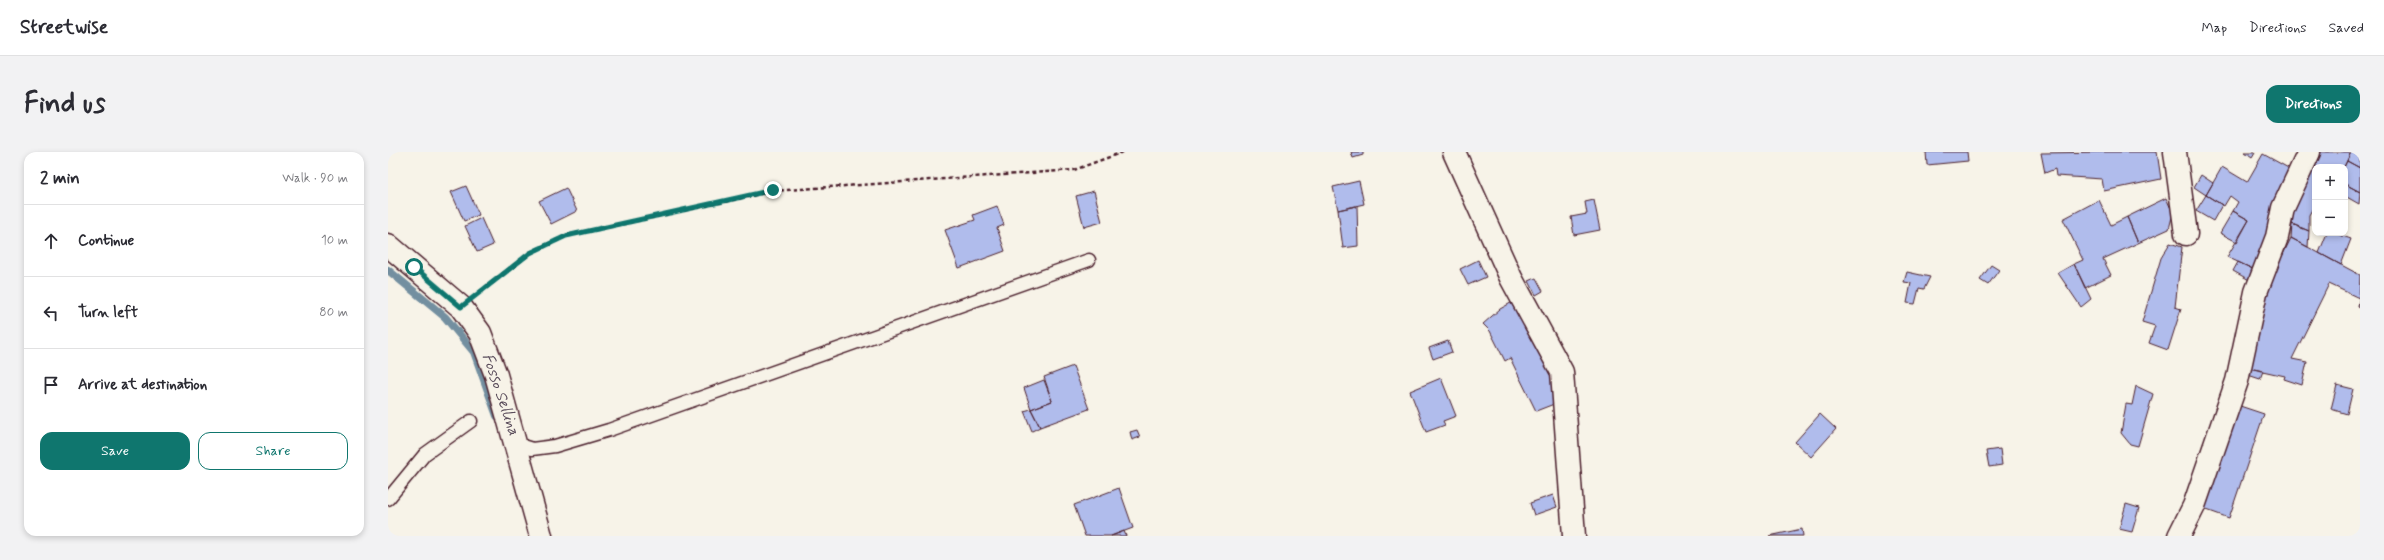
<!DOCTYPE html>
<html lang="en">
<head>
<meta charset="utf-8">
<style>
	body { margin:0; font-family:Mynerve,sans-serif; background:#f2f2f3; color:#2b2b33 }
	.controls { position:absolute; right:12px; top:12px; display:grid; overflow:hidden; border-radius:8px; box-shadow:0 2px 6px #0003 }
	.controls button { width:36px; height:36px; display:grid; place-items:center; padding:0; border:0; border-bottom:1px solid #e1e1e2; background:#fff; color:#2b2b33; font:20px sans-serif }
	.stop { position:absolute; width:12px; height:12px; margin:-9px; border:3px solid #0f766e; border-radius:50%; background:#fff }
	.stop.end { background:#0f766e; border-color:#fff; box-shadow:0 1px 4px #0008 }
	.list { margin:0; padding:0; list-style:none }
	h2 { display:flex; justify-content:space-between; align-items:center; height:52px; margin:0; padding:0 16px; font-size:17px }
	h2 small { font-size:13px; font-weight:400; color:#7c7c81 }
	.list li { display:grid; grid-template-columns:26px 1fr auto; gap:12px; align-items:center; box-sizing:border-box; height:72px; padding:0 16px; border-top:1px solid #e1e1e2 }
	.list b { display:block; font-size:15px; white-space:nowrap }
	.list em { font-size:13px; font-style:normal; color:#7c7c81 }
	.actions { display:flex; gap:8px; padding:12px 16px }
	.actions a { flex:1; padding:9px 0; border:1px solid #0f766e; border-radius:12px; text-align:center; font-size:14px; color:#0f766e }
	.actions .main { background:#0f766e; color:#fff }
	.icon { flex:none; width:22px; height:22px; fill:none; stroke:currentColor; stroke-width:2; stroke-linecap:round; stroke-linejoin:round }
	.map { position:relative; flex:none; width:1972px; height:384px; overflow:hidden; border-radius:12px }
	header { display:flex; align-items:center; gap:24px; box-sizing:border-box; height:56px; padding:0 20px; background:#fff; border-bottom:1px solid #e1e1e2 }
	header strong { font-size:19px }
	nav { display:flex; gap:22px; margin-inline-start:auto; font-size:14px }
	.intro { display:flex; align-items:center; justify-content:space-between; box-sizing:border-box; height:96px; padding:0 24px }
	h1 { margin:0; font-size:28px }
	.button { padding:10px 18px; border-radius:12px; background:#0f766e; color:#fff; font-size:14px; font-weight:700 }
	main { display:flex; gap:24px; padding:0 24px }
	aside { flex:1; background:#fff; border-radius:12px; box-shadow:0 2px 6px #0003 }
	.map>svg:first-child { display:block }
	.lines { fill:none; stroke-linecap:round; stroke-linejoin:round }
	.stream { stroke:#738fa0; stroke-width:8 }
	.building { fill:#b0bcec; stroke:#4a1f2b }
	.service-casing { stroke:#4a1f2b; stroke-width:15 }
	.minor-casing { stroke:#4a1f2b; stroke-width:25 }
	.path { stroke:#4a1f2b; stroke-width:2.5; stroke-dasharray:4 3; stroke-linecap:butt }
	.service { stroke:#f7f3e8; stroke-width:12 }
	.minor { stroke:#f7f3e8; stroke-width:22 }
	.route { stroke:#0f766e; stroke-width:5 }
	.labels { text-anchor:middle; stroke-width:3; stroke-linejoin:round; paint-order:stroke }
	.water-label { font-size:16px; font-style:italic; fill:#5b4e5c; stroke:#f7f3e8 }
</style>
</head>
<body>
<header>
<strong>Streetwise</strong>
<nav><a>Map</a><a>Directions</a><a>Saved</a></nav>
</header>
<div class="intro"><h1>Find us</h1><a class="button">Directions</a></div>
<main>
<aside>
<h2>2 min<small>Walk · 90 m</small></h2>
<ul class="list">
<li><svg class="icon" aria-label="ahead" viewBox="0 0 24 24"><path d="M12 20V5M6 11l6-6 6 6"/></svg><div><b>Continue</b></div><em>10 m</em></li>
<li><svg class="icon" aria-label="left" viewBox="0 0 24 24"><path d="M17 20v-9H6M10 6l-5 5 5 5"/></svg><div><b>Turn left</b></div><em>80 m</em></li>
<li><svg class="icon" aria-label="arrive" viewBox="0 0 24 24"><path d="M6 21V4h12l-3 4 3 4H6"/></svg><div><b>Arrive at destination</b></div></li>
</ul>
<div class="actions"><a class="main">Save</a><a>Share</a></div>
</aside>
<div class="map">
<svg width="1972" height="384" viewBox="0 0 1972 384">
	<rect width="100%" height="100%" fill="#f7f3e8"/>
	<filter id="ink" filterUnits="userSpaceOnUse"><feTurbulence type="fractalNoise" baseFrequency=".025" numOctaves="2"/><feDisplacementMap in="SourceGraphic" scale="8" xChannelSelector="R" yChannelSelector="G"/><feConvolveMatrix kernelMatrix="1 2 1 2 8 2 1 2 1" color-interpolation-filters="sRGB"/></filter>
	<g filter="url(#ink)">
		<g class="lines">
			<!-- stream -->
			<path class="stream" d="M0,118l57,47 29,35 23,64"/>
		</g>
		<!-- building -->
		<path class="building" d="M963,0h12v3l-10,3z
			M1538,0h41l1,9 -41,4z
			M1719,0h50l4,27 -57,12 -2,-12 -46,-3 -1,-7 -10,4 -4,-20z
			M1857,0h10l-3,5z
			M1930,0h33l-7,15h-29v37l-6,11v16l-17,-7 -1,-19z
			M1963,0h9v16l-13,-7z
			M1875,2l29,16 -25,57 6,5 -18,38 -28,-13 22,-37 -16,-9 5,-9 -8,-6 -6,10 -18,-11 16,-28 25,15z
			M1959,9l13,7v24l-15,-8 -1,-17z
			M1813,23l12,8 -7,12 -12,-8z
			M971,29l5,23 -26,6 -5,-23z
			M1957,32l15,8 -1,12 -14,-8z
			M78,34l13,29 -15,6 -13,-29z
			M178,36l11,23 -26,13 -12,-23z
			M706,39l8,31 -18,5 -8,-31z
			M1818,43l16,10 -9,16 -17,-10z
			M1778,46l7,15 -4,16 -31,14 -11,-26z
			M1206,48l6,30 -26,5 -3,-18 16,-3 -2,-12z
			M1711,48l12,25 16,-8 11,26 -35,16 8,16 -26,13 -11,-24 9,-4 -20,-41z
			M609,54l7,19 -7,3 8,23 -46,17 -14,-38 30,-10 -2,-5z
			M969,54l1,40 -15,2 -5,-38z
			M1845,59l16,9 -12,22 -17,-9z
			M93,66l12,27 -16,7 -12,-26z
			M1904,72l17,7 -1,16 -17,-9z
			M1939,81h7l17,6 -10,26 -22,-12z
			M1903,86l69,37 -1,23 -30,-14 -37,75 15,3 -5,23 -18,-6 1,-3 -36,-8 18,-81z
			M1782,91l12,4 -7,60 6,2 -13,41 -19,-7 6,-17 -13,-4 19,-64z
			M1090,108l8,17 -18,8 -8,-16z
			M1850,110l17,8 -2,12 -20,-11z
			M1686,112l17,35 -10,8 -23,-34z
			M1603,113l8,5 -11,15 -8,-5z
			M1519,120l23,5 -6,12 -5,-1 -4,16 -8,-1 4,-20 -7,-1z
			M1148,126l7,13 -7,4 -7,-14z
			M1972,143v13l-2,-1z
			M1128,148l38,78v26l-18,7 -26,-53 -5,3 -15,-30 -7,-7 17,-15z
			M1060,189l4,11 -19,7 -4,-11z
			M685,214l16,43 -49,18 -9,-18 21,-8 -8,-24z
			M1861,216l14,3 -3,8 -12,-4z
			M1053,226l15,38 -13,5 2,4 -19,7 -16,-41z
			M656,228l8,21 -21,8 -7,-21z
			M1949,233l16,4 -6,25 -16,-5z
			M1748,234l17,8 -15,52 -8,-2 -9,-11 5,-29 6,1z
			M1849,253l27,9 -35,104 -28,-10z
			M643,257l9,18 -8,4 -8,-20z
			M1432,262l16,15 -25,28 -16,-15z
			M749,278l3,7 -8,3 -2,-8z
			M1612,297l2,16 -13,2 -3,-16z
			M731,336l14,40 -22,8h-26l-11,-31z
			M1165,343l4,12 -23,8 -4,-12z
			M1738,352l13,4 -7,24 -13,-3z
			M1414,377l1,7h-34z
			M736,379l2,5h-15z"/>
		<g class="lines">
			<defs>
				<path id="service" d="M128,292l16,5 23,-3 54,-16 480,-170
					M0,347l37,-45 46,-33"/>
				<path id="minor" d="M1066,0l57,126 51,94 12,164
					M1787,0l11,82
					M0,93l73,62 19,26 16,42 45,161
					M1791,384l15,-30 43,-125 19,-89 21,-55 6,-29 26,-56"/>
			</defs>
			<!-- service casing -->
			<use href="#service" class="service-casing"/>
			<!-- minor casing -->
			<use href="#minor" class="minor-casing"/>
			<!-- path -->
			<path class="path" d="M92,140l50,-39 36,-17 207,-45 301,-21 49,-18"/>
			<!-- service -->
			<use href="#service" class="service"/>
			<!-- minor -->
			<use href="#minor" class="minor"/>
		</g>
	</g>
	<g class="lines" filter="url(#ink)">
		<!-- route -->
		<path class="route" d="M26,115l47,40 69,-54 36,-17 207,-46"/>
	</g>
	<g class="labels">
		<!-- water labels -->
		<g class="water-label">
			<text transform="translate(114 242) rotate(71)" y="6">Fosso Sellina</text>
		</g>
	</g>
</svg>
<div class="controls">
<button>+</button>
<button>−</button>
</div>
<div class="stop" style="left:26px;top:115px"></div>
<div class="stop end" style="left:385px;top:38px"></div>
</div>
</main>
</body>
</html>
